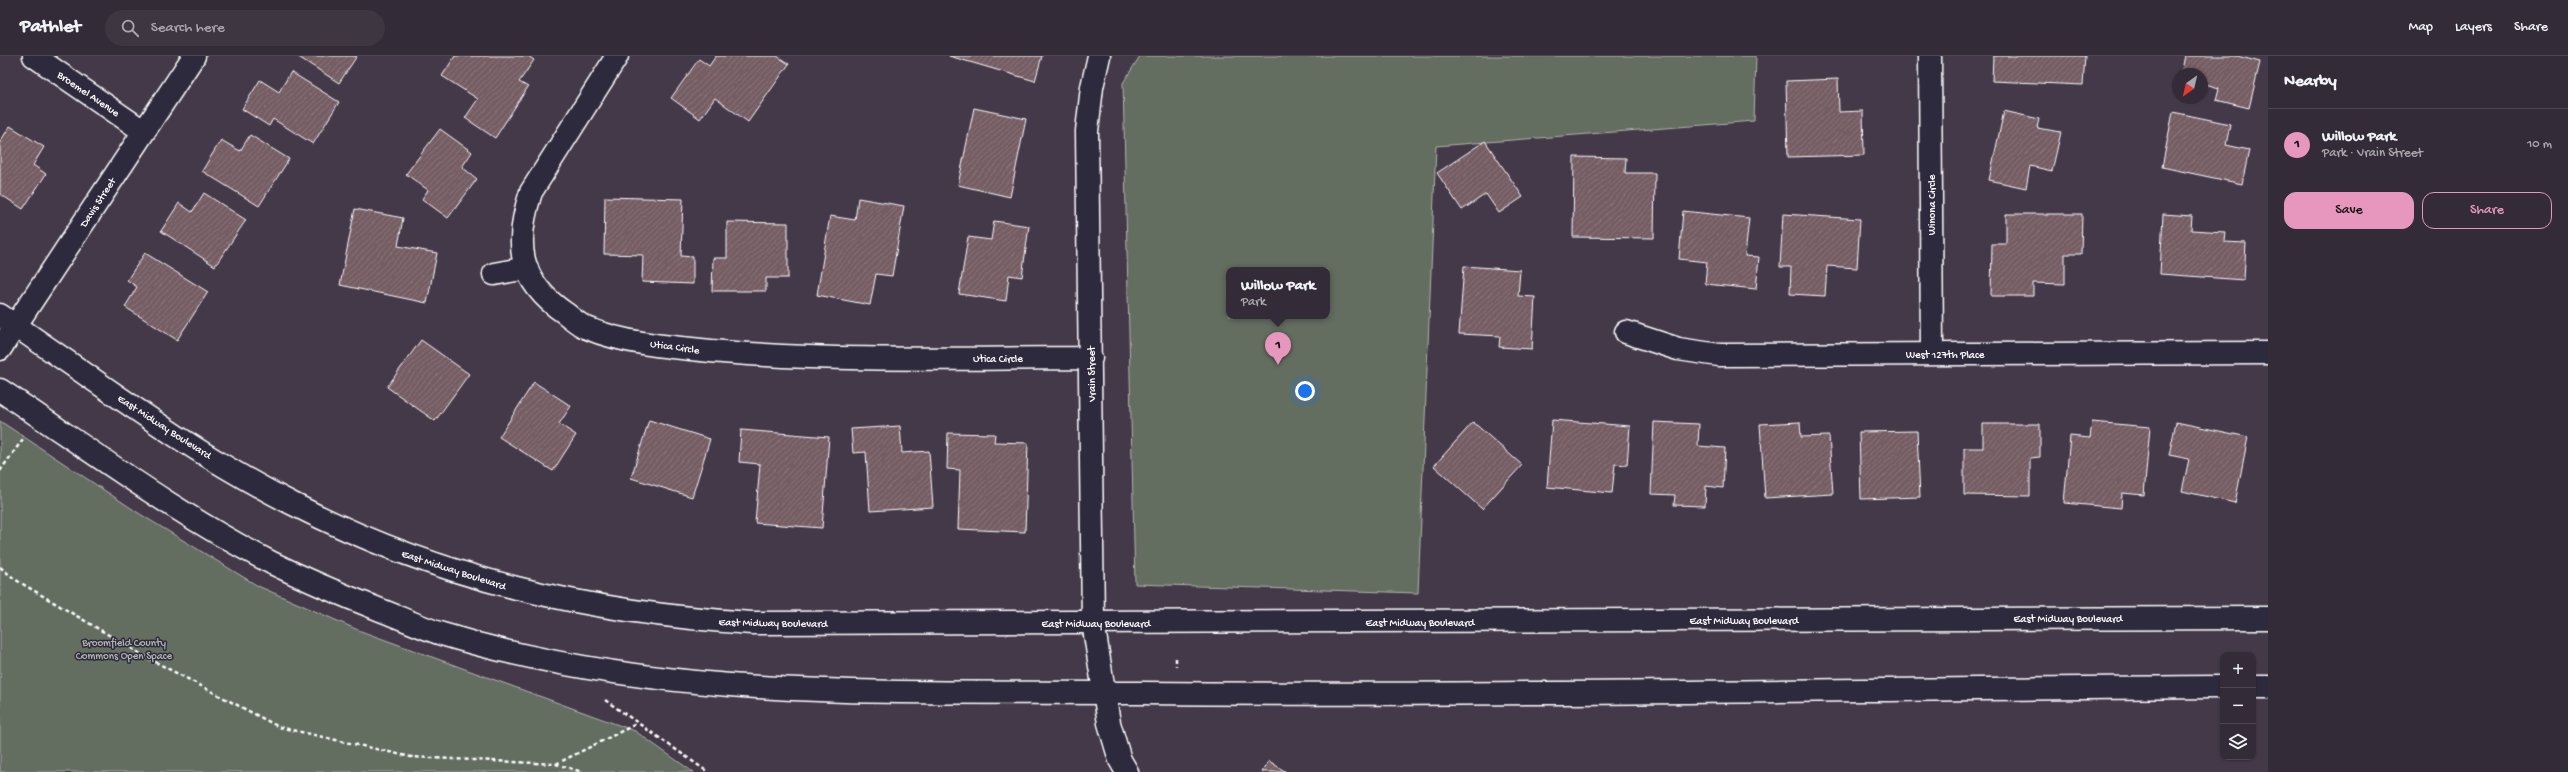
<!DOCTYPE html>
<html lang="en">
<head>
<meta charset="utf-8">
<style>
	body { margin:0; font-family:"Gochi Hand",sans-serif; background:#3e3742; color:#f1f3f6 }
	.controls { position:absolute; right:12px; bottom:12px; display:grid; overflow:hidden; border-radius:8px; box-shadow:0 1px 3px #0004 }
	.controls button { width:36px; height:36px; display:grid; place-items:center; padding:0; border:0; border-bottom:1px solid #4e4752; background:#332b37; color:#f1f3f6; font:20px sans-serif }
	.compass { position:absolute; left:2172px; top:12px; width:36px; height:36px; border-radius:50%; background:#332b37; box-shadow:0 1px 3px #0004; rotate:214deg }
	.you { position:absolute; left:1305px; top:335px; width:14px; height:14px; margin:-10px; border:3px solid #fff; border-radius:50%; background:#1a73e8; box-shadow:0 0 0 6px #1a73e833 }
	.badge { display:grid; place-items:center; width:26px; height:26px; border-radius:50%; background:#e797bd; color:#111; font-size:13px; font-weight:700 }
	.pin { position:absolute; translate:-50% -33px; filter:drop-shadow(0 1px 2px #0008) }
	.pin::after { content:''; position:absolute; top:21px; width:14px; height:12px; background:inherit; clip-path:polygon(0 0,100% 0,50% 100%) }
	.popup { position:absolute; left:1226px; top:211px; width:104px; height:52px; box-sizing:border-box; display:grid; place-content:center; border-radius:8px; background:#332b37; filter:drop-shadow(0 1px 3px #0005); font-size:13px; white-space:nowrap; color:#a9a7ad }
	.popup b { font-size:15px; color:#f1f3f6 }
	.popup::after { content:''; position:absolute; left:50%; top:100%; margin-left:-8px; border:8px solid transparent; border-top-color:#332b37 }
	.list { margin:0; padding:0; list-style:none }
	h2 { display:flex; justify-content:space-between; align-items:center; height:52px; margin:0; padding:0 16px; font-size:17px }
	h2 small { font-size:13px; font-weight:400; color:#a9a7ad }
	.list li { display:grid; grid-template-columns:26px 1fr auto; gap:12px; align-items:center; box-sizing:border-box; height:72px; padding:0 16px; border-top:1px solid #4e4752 }
	.list b { display:block; font-size:15px; white-space:nowrap }
	.list p { margin:0; font-size:13px; white-space:nowrap; color:#a9a7ad }
	.list em { font-size:13px; font-style:normal; color:#a9a7ad }
	.actions { display:flex; gap:8px; padding:12px 16px }
	.actions a { flex:1; padding:9px 0; border:1px solid #e797bd; border-radius:12px; text-align:center; font-size:14px; color:#e797bd }
	.actions .main { background:#e797bd; color:#111 }
	.icon { flex:none; width:22px; height:22px; fill:none; stroke:currentColor; stroke-width:2; stroke-linecap:round; stroke-linejoin:round }
	.map { position:relative; flex:none; width:2268px; height:716px; overflow:hidden }
	header { display:flex; align-items:center; gap:24px; box-sizing:border-box; height:56px; padding:0 20px; background:#332b37; border-bottom:1px solid #4e4752 }
	header strong { font-size:19px }
	nav { display:flex; gap:22px; margin-inline-start:auto; font-size:14px }
	.search { width:280px; height:36px; background:#3e3742; display:flex; align-items:center; gap:10px; box-sizing:border-box; padding:0 14px; border-radius:22px; color:#a9a7ad; font-size:15px }
	main { display:flex }
	aside { flex:1; background:#332b37 }
	.map>svg:first-child { display:block }
	.park { fill:#646d60; stroke:#b2b6b0; fill-rule:evenodd }
	.building { fill:url(#building-hatch); stroke:#fff }
	.lines { fill:none; stroke-linecap:round; stroke-linejoin:round }
	.street-casing { stroke:#fff; stroke-width:25 }
	.secondary-casing { stroke:#fff; stroke-width:25 }
	.path { stroke:#fff; stroke-width:2.5; stroke-dasharray:4 3; stroke-linecap:butt }
	.street { stroke:#2f2a3d; stroke-width:22 }
	.secondary { stroke:#2f2a3d; stroke-width:22 }
	.labels { text-anchor:middle; stroke-width:3; stroke-linejoin:round; paint-order:stroke }
	.street-label { font-size:11px; fill:#fff; stroke:#2f2a3d }
	.park-label { font-size:11px; fill:#b2b6b0; stroke:#2f2a3d }
</style>
</head>
<body>
<header>
<strong>Pathlet</strong>
<div class="search"><svg class="icon" aria-label="search" viewBox="0 0 24 24"><circle cx="10" cy="10" r="6"/><path d="M15 15l6 6"/></svg>Search here</div>
<nav><a>Map</a><a>Layers</a><a>Share</a></nav>
</header>
<main>
<div class="map">
<svg width="2268" height="716" viewBox="0 0 2268 716">
	<defs>
		<pattern id="building-hatch" width="6" height="6" patternUnits="userSpaceOnUse"><rect width="6" height="6" fill="#745d64"/><path d="M-1 1l2-2M0 6l6-6M5 7l2-2" fill="none" stroke="#89757b"/></pattern>
	</defs>
	<rect width="100%" height="100%" fill="#443949"/>
	<filter id="ink" filterUnits="userSpaceOnUse"><feTurbulence type="fractalNoise" baseFrequency=".025" numOctaves="2"/><feDisplacementMap in="SourceGraphic" scale="8" xChannelSelector="R" yChannelSelector="G"/><feConvolveMatrix kernelMatrix="1 2 1 2 8 2 1 2 1" color-interpolation-filters="sRGB"/></filter>
	<g filter="url(#ink)">
		<!-- park -->
		<path class="park" d="M1140,0h616l-2,65 -318,25 -18,447 -283,-9 -12,-501zM1229,214h98v46h-98z
			M0,365l140,93 118,72 100,44 277,101 58,41h-693z"/>
		<!-- building -->
		<path class="building" d="M297,0h60l-18,27z
			M455,0h73l6,4 -15,22 9,5 -33,51 -30,-20 13,-19 -36,-23z
			M716,0h61l12,8 -41,58 -33,-24 -15,21 -29,-21 28,-39 10,7z
			M949,0h93l-7,25z
			M1993,0h92l-2,29 -91,-4z
			M2185,0h52l23,6 -11,46 -33,-8 3,-12 -17,-5v-9h-21z
			M291,16l48,30 -26,42 -40,-25 -4,7 -27,-17 18,-29 19,12z
			M1838,23l1,33 24,-1 1,44 -76,2 -2,-76z
			M974,52l52,11 -16,78 -52,-12z
			M2004,55l35,8 -2,9 24,4 -9,39 -22,-5 -4,22 -37,-8z
			M2173,56l57,12 -4,21 23,5 -7,34 -80,-17z
			M10,70l34,21 -11,18 13,9 -23,35 -23,-15v-52z
			M440,73l32,23 -10,15 15,12 -29,39 -26,-19 6,-9 -22,-16z
			M250,79l39,24 -30,47 -57,-35 19,-31 19,11z
			M1485,85l38,56 -24,16 -13,-19 -24,16 -25,-37z
			M1574,101l52,1 -1,15h30l-1,65 -81,-1z
			M204,137l42,27 -31,46 -54,-35 18,-28 13,9z
			M605,141l78,2 -2,57 12,1v27l-51,-2 1,-27 -39,-1z
			M858,142l46,8 -12,70 -16,-2 -6,31 -53,-10 13,-79 25,4z
			M355,153l48,9 -5,28 39,7 -10,50 -87,-18z
			M1683,155l66,7 -4,38 14,1 -3,32 -51,-5 2,-22 -28,-3z
			M1783,158l77,5 -3,49 -30,-2 -2,30 -35,-2 1,-27h-11z
			M2006,158h76l-1,40h-16v30l-32,-1v13h-42l1,-52h14z
			M2163,158l29,2 -1,14 34,2 -1,10 22,1 -2,37 -84,-6z
			M994,165l35,5 -7,51 -13,-2 -3,26 -47,-7 9,-57 23,3z
			M727,166l61,1v55h-22v13h-54l1,-33h14z
			M145,197l63,39 -31,48 -52,-33 12,-20 -10,-7z
			M1464,210l56,4 -2,26 17,1 -3,52 -33,-2 1,-11 -41,-2z
			M421,284l48,34 -34,47 -48,-34z
			M534,326l37,24 -12,18 17,11 -23,36 -54,-34z
			M649,364l61,19 -18,58 -61,-19z
			M1552,364l78,6 -3,39 -12,-1 -3,29 -65,-6z
			M1473,366l49,43 -40,44 -48,-43z
			M1654,366l45,2 -1,22 27,2 -2,40 -17,-2 -1,20 -31,-1 1,-10 -24,-1z
			M1800,366l1,15 28,-1 4,58 -68,4 -5,-74z
			M2092,366l58,5 -6,68 -22,-2 -1,15 -57,-5 6,-67 20,2z
			M2176,366l72,15 -13,66 -53,-12 7,-32 -20,-4z
			M1983,368h57v33l-10,1v38l-66,-1v-47h19z
			M900,370l2,27 27,-2 4,56 -63,4 -4,-59 -13,1 -2,-24z
			M741,374l88,7 -7,91 -67,-5 5,-59 -21,-2z
			M1917,375l3,66 -59,2 -2,-67z
			M948,377l47,1 -1,8 34,1 -3,89 -67,-3 2,-59 -13,-1z
			M1269,705l17,11h-24z"/>
		<g class="lines">
			<defs>
				<path id="street" d="M34,0l109,75
					M617,0l-86,136c-17,52 -13,89 34,121 7,5 14,12 22,15 40,17 93,20 136,24 122,10 245,6 368,6
					M1099,0l-7,31 -5,44 6,491 16,101 11,37 7,12
					M1930,0l2,298
					M494,218l33,-6
					M1626,276l52,17 41,6 549,-2
					M0,293l194,-293"/>
				<path id="secondary" d="M0,259c96,65 189,137 293,189 147,75 295,109 459,119l1516,-5
					M0,334c89,59 176,124 272,173 35,17 70,32 106,46 21,8 42,18 64,25 226,69 464,57 698,59 361,3 722,-4 1083,-6
					M2253,631h15"/>
			</defs>
			<!-- street casing -->
			<use href="#street" class="street-casing"/>
			<!-- secondary casing -->
			<use href="#secondary" class="secondary-casing"/>
			<!-- path -->
			<path class="path" d="M0,415l23,-32
				M0,511l16,13 130,77 133,70 132,30 145,7 26,8
				M1176,602v8
				M605,644l103,72
				M556,708l80,-40"/>
			<!-- street -->
			<use href="#street" class="street"/>
			<!-- secondary -->
			<use href="#secondary" class="secondary"/>
		</g>
	</g>
	<g class="labels">
		<!-- street labels -->
		<g class="street-label">
			<text transform="translate(89 37) rotate(34)" y="4">Broemel Avenue</text>
			<text transform="translate(97 146) rotate(-57)" y="4">Davis Street</text>
			<text transform="translate(1931 149) rotate(-90)" y="4">Winona Circle</text>
			<text transform="translate(675 290) rotate(8)" y="4">Utica Circle</text>
			<text x="1945" y="302">West 127th Place</text>
			<text x="998" y="306">Utica Circle</text>
			<text transform="translate(1091 318) rotate(-90)" y="4">Vrain Street</text>
			<text transform="translate(165 370) rotate(33)" y="4">East Midway Boulevard</text>
			<text transform="translate(454 513) rotate(18)" y="4">East Midway Boulevard</text>
			<text x="2068" y="566">East Midway Boulevard</text>
			<text x="1744" y="568">East Midway Boulevard</text>
			<text transform="translate(773 566) rotate(1)" y="4">East Midway Boulevard</text>
			<text x="1420" y="570">East Midway Boulevard</text>
			<text x="1096" y="571">East Midway Boulevard</text>
		</g>
		<!-- park labels -->
		<g class="park-label">
			<text x="124" y="590">Broomfield County<tspan x="124" dy="13">Commons Open Space</tspan></text>
		</g>
	</g>
</svg>
<div class="controls">
<button>+</button>
<button>−</button>
<button><svg class="icon" aria-label="layers" viewBox="0 0 24 24"><path d="M12 4l9 5-9 5-9-5zM3 14l9 5 9-5"/></svg></button>
</div>
<svg class="compass" viewBox="-18 -18 36 36"><path d="M0-13l5 13h-10z" fill="#e53935"/><path d="M0 13l5-13h-10z" fill="#a9a7ad"/></svg>
<div class="you"></div>
<div class="pin badge" style="left:1278px;top:309px">1</div>
<div class="popup"><b>Willow Park</b>Park</div>
</div>
<aside>
<h2>Nearby<small></small></h2>
<ul class="list">
<li><span class="badge">1</span><div><b>Willow Park</b><p>Park · Vrain Street</p></div><em>10 m</em></li>
</ul>
<div class="actions"><a class="main">Save</a><a>Share</a></div>
</aside>
</main>
</body>
</html>
